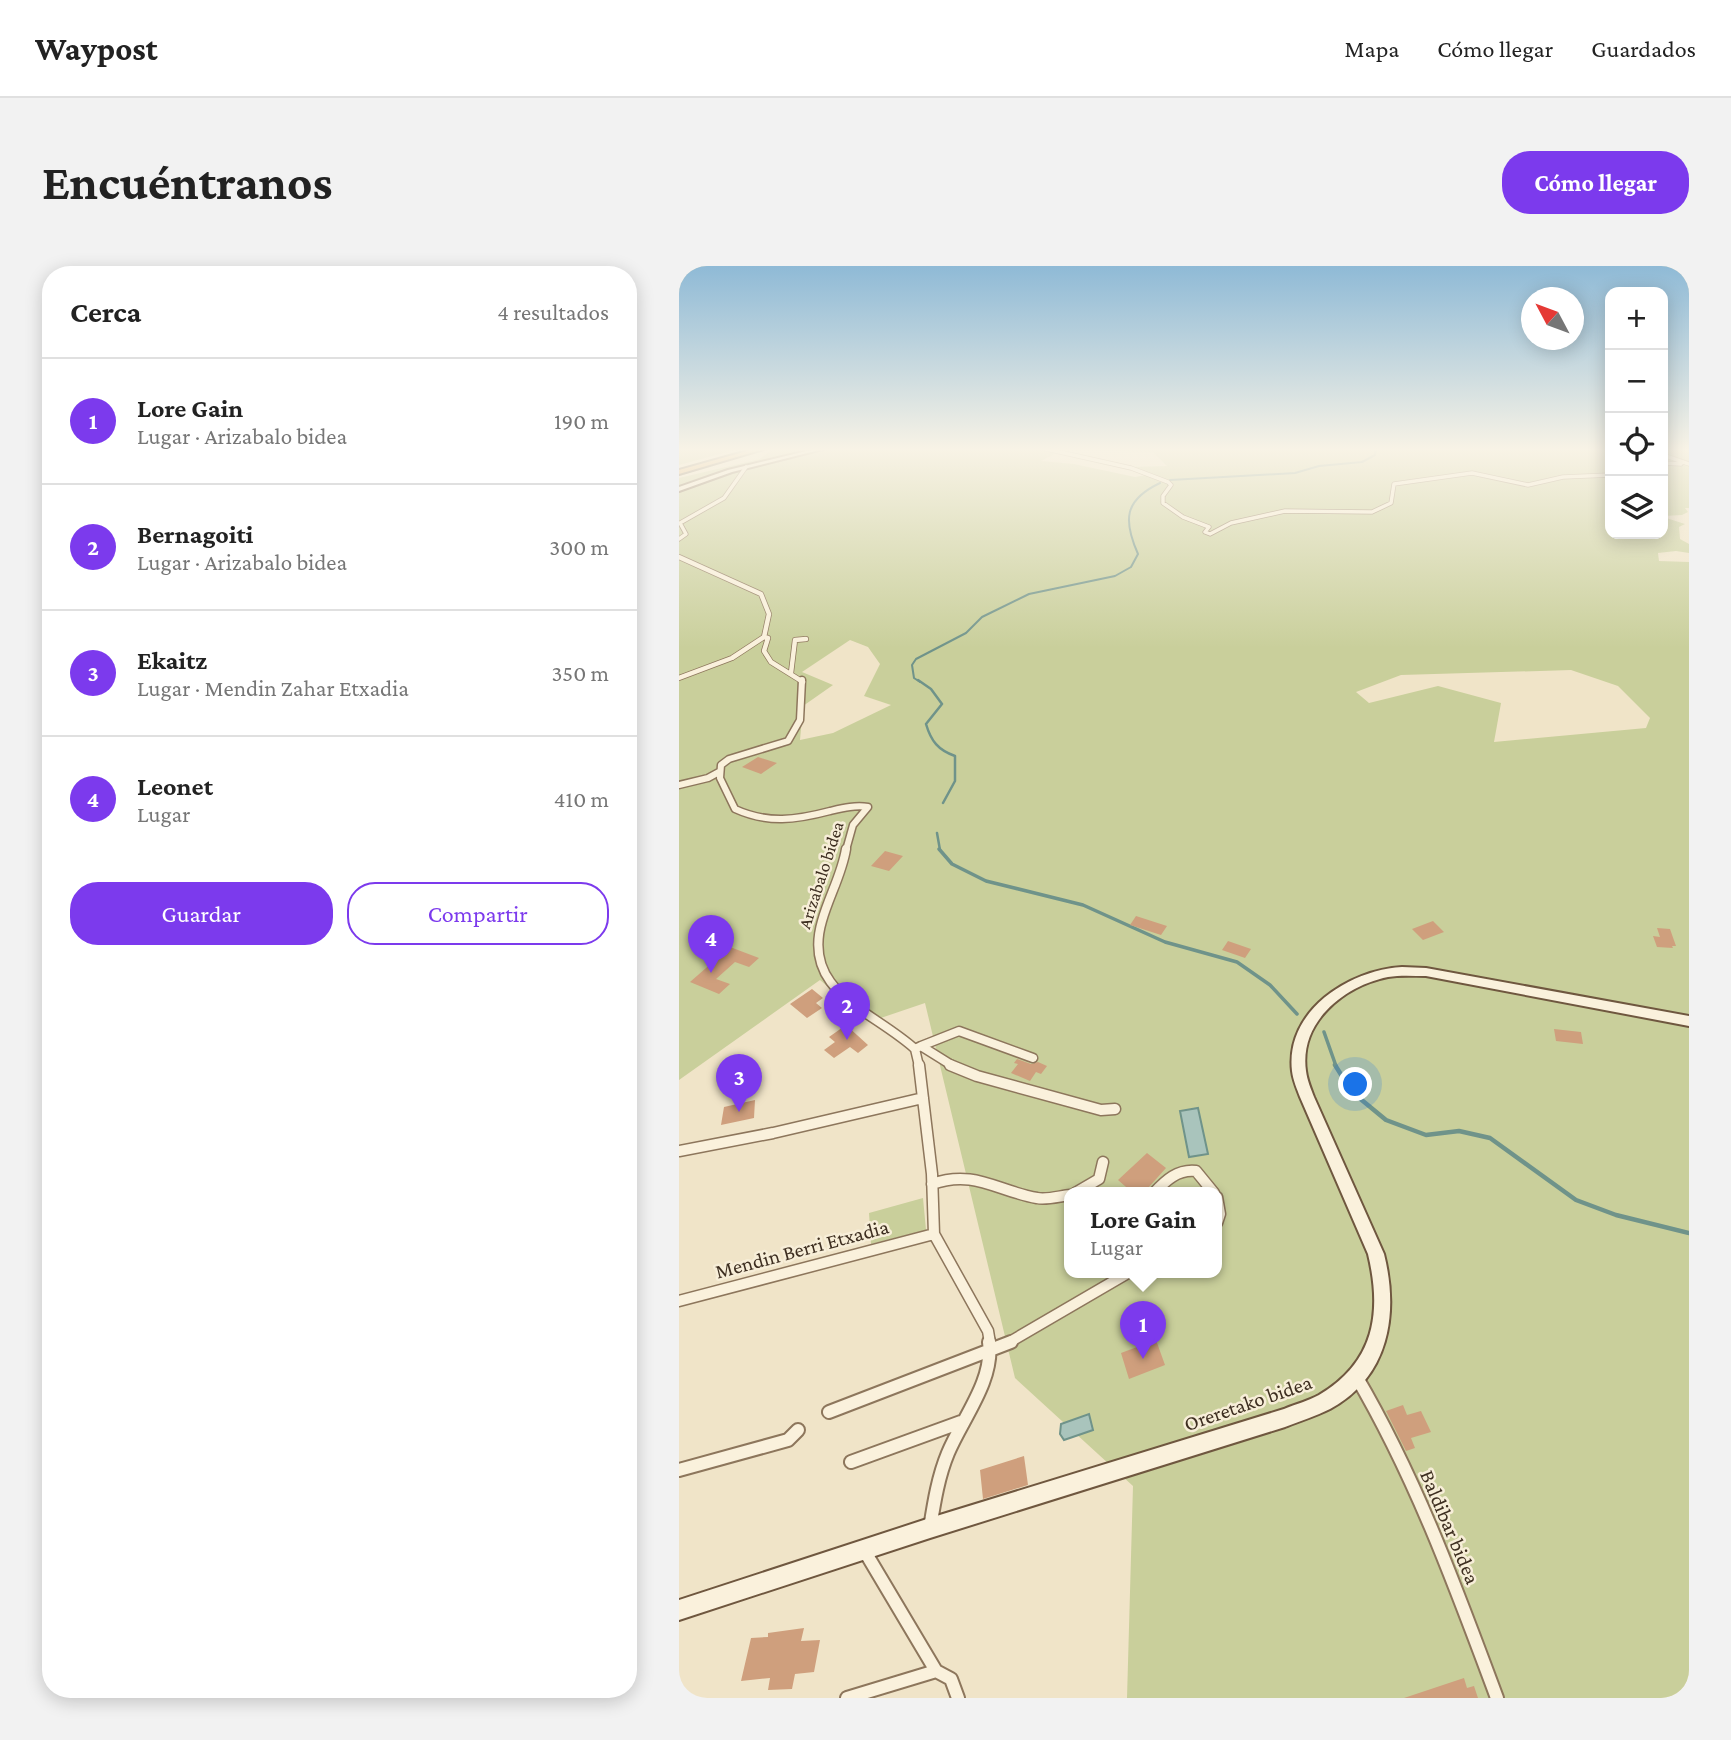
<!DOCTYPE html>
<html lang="es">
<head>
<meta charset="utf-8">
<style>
	body { margin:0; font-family:"Crimson Pro",serif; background:#f2f2f2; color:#222 }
	.controls { position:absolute; right:21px; top:21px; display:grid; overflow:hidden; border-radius:14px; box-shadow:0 4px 18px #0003 }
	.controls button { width:63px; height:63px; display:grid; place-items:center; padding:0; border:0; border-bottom:2px solid #e0e0e0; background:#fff; color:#222; font:35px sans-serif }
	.compass { position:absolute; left:842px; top:21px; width:63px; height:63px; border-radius:50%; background:#fff; box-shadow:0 4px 18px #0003; rotate:311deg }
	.you { position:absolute; left:677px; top:819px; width:24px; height:24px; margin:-18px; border:5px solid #fff; border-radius:50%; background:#1a73e8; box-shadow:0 0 0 10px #1a73e833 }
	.badge { display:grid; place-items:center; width:46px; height:46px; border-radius:50%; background:#7c3aed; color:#fff; font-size:23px; font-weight:700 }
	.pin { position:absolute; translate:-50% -58px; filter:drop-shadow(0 2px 4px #0008) }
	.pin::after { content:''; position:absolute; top:37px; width:24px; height:21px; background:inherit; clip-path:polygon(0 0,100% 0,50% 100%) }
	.popup { position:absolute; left:385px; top:921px; width:158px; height:91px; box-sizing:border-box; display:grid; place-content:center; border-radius:14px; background:#fff; filter:drop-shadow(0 2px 5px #0005); font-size:23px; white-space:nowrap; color:#767676 }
	.popup b { font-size:26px; color:#222 }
	.popup::after { content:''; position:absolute; left:50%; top:100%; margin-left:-14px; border:14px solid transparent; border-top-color:#fff }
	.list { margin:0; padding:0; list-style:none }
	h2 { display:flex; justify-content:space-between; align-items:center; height:91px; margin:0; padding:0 28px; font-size:30px }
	h2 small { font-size:23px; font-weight:400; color:#767676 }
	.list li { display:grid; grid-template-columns:46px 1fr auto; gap:21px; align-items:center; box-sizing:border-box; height:126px; padding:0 28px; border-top:2px solid #e0e0e0 }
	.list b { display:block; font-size:26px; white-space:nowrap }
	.list p { margin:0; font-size:23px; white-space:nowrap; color:#767676 }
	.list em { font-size:23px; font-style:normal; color:#767676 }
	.actions { display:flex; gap:14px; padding:21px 28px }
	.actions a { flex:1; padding:16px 0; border:2px solid #7c3aed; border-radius:28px; text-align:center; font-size:24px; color:#7c3aed }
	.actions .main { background:#7c3aed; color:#fff }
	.icon { flex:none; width:38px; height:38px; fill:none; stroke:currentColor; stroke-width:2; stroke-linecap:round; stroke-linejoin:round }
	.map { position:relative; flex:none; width:1010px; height:1432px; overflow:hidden; border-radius:28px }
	header { display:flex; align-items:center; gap:42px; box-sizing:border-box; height:98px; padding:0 35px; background:#fff; border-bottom:2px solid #e0e0e0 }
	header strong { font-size:33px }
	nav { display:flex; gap:38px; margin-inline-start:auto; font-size:24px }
	.intro { display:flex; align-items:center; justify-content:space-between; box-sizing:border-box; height:168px; padding:0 42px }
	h1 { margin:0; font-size:49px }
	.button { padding:18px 32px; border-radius:28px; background:#7c3aed; color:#fff; font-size:24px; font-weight:700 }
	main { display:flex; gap:42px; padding:0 42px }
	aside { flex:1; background:#fff; border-radius:28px; box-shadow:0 4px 18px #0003 }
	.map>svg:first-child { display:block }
	.green { fill:#c9cf9b; fill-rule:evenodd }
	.water { fill:#a9c4bc; stroke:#6f938a; stroke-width:2 }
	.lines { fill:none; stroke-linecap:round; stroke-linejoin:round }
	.stream-far3 { stroke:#6f938a; stroke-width:2 }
	.stream-far2 { stroke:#6f938a; stroke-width:2.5 }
	.stream-far1 { stroke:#6f938a; stroke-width:3.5 }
	.stream { stroke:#6f938a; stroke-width:4.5 }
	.building { fill:#cf9f7d }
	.street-far5-casing { stroke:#8d765c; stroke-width:5 }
	.street-far4-casing { stroke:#8d765c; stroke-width:6 }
	.street-far3-casing { stroke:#8d765c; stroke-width:9 }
	.street-far2-casing { stroke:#8d765c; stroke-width:11 }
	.street-far1-casing { stroke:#8d765c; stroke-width:13 }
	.street-casing { stroke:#8d765c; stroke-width:16 }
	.secondary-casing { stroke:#6f573f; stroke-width:4 }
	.highway-casing { stroke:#5b4430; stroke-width:4 }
	.street-far5 { stroke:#faf1dc; stroke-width:3.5 }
	.street-far4 { stroke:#faf1dc; stroke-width:4.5 }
	.street-far3 { stroke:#faf1dc; stroke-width:6 }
	.street-far2 { stroke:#faf1dc; stroke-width:8 }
	.street-far1 { stroke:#faf1dc; stroke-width:10 }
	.street { stroke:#faf1dc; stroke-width:12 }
	.secondary { fill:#faf1dc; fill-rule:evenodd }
	.highway { fill:#e0a458; fill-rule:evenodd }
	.labels { text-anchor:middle; stroke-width:5; stroke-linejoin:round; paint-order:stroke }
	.street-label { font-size:18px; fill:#3d2e20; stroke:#f7eed8 }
	.near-street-label { font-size:21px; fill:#3d2e20; stroke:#f7eed8 }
</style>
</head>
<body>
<header>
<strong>Waypost</strong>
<nav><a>Mapa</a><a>Cómo llegar</a><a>Guardados</a></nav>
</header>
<div class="intro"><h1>Encuéntranos</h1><a class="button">Cómo llegar</a></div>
<main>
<aside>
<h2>Cerca<small>4 resultados</small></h2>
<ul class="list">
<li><span class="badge">1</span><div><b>Lore Gain</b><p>Lugar · Arizabalo bidea</p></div><em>190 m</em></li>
<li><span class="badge">2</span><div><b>Bernagoiti</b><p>Lugar · Arizabalo bidea</p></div><em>300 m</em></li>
<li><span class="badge">3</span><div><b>Ekaitz</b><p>Lugar · Mendin Zahar Etxadia</p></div><em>350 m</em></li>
<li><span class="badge">4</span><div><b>Leonet</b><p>Lugar</p></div><em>410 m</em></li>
</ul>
<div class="actions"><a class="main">Guardar</a><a>Compartir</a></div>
</aside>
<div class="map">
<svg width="1010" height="1432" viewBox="0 0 1010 1432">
	<rect width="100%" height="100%" fill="#f0e4c8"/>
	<!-- green -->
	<path class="green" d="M11,182h52l-63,17v-14z
		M95,182h836v86h53v-17l22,7 -6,3 1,12 9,5v9l-13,-2 -18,2 1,8 30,1v1136h-562l6,-212 -118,-108 -90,-375 -56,19 -49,-42 -141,100v-602l81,-19zM383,184l91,2 14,14 -38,1 17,8 -11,2 -61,-13 -33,-3zM171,374l18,7 12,17 -16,32 27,9 -58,28 -33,7 3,-34 30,-21 -31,-13zM892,404l47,16 32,32 -4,10 -152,14 7,-39 -63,-17 -69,17 -13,-11 45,-17zM391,927h147v80h-147z
		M984,182h26v60h-4l3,4 -6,3 -19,1z
		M244,932l3,32 -55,14 -2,-31z"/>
	<!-- water -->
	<path class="water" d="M519,842l10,46 -19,3 -9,-46z
		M410,1148l4,16 -29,10 -4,-6 1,-10z"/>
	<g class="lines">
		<!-- stream-far3 -->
		<path class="stream-far3" d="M491,214l125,-7 24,-7 43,-4 13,-7 1,-7
			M241,416l-6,-4 -2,-13 4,-6 50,-26 16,-16 47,-23 86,-18 16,-9 7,-13c-15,-34 -14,-54 22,-71"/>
		<!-- stream-far2 -->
		<path class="stream-far2" d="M239,414l13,9 11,15 -16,20c5,17 12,26 29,32v25l-12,22
			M258,567l3,17"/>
		<!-- stream-far1 -->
		<path class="stream-far1" d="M260,583l13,15 34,17 97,24 82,37 72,20 33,23 27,29
			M645,766l12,34"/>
		<!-- stream -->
		<path class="stream" d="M656,799l17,27 34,28 40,15 33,-4 31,7 86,62 40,15 73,18"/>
	</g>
	<!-- building -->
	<path class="building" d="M79,491l19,6 -16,11 -19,-7z
		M206,585l18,5 -14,15 -18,-5z
		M457,650l31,10 -6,9 -31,-10z
		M754,655l11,11 -21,8 -11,-11z
		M978,662l13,1 6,17h-4l1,2 -16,-1 -4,-11 7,1z
		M549,675l23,8 -6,9 -23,-8z
		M51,681l29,11 -10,9 -14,-5 -19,17 14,5 -11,10 -29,-12z
		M133,723l11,9 -7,5 6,5 -15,10 -17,-14z
		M167,759l22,20 -10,8 -8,-6 -16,11 -10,-8 11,-8 -6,-5z
		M875,763l27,3 2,12 -27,-3z
		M338,793l14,5 7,-2 9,4 -6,8 -5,-2 -6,9 -19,-8 7,-9 -4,-1z
		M76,834l-1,18 -33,7 3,-18z
		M468,887l19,15 -18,20 -7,5h-8l-15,-13z
		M477,1074l9,25 -36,14 -8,-26z
		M724,1139l4,10 14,-4 10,21 -20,6 4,10 -9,3 -20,-40z
		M345,1190l4,29 -45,14 -3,-29z
		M125,1362l-3,13 19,-1 -6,32 -19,2 -3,15 -24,1 2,-12 -29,3 10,-43 17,-1v-4z
		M785,1412l3,10 7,-2 4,12h-74z"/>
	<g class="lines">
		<defs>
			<path id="street-far5" d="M363,182l89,20 37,14 3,3 -8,11v7l20,14 26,10 -4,5 5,2 21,-11 54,-12 87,1 19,-9 3,-19 78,-11 56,12 35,-8 47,-2
				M984,189l26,9
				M984,197l18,1
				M0,273l7,-5 -6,-11 44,-25 22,-31"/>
			<path id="street-far4" d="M0,291l82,37 8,20 -5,23 -32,21 -53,20
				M85,371l4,1 -4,13 7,11 32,20
				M112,407l4,-33 11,-1"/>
			<path id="street-far3" d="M123,414l-2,40 -12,21 -59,18 -8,6 -1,13 15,31c33,15 61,11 95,2 13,-3 25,-6 38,-4l-15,18 -7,25
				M0,519l29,-7 11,-6"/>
			<path id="street-far2" d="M167,583c-4,25 -17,47 -24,72 -21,71 50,89 93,128l4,17
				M242,780l38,-15 74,27
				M236,783l6,-3 32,20"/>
			<path id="street-far1" d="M240,799l13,109 2,60 54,97 2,12
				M271,799l27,11 124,34 14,-1
				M0,885l94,-18 150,-35
				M253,918c42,-15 65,7 105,14 10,2 23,-2 33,-3
				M396,927l24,-14 4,-17
				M475,927c12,-13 24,-24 42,-22l18,22
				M538,931l3,17 -3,9
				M0,1035l255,-67
				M329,1077l120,-70"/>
			<path id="street" d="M677,1110c60,102 100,212 141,322
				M150,1146l182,-70
				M172,1196l110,-40
				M0,1204l109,-30 10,-10
				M251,1262c4,-25 8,-51 18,-75 14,-34 46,-72 41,-111
				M185,1284l72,121 15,8 7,19
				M168,1432l89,-27"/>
			<path id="secondary" d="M140,182h8l-95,24 -53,19v-4l49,-17z
				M723,701l24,1 263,48v10l-263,-50c-13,0 -26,-1 -38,1 -44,9 -89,45 -82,94 1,9 5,18 8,26l70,157c15,60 5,123 -54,155 -14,7 -30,12 -45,18l-355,111 -251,82v-20l251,-82 354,-109c12,-5 24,-8 35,-14 56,-33 63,-83 49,-141l-68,-157c-3,-8 -7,-17 -8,-26 -7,-60 57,-101 110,-104z"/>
			<path id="highway" d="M79,182h9l-88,26v-4z"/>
		</defs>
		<!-- street-far5 casing -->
		<use href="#street-far5" class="street-far5-casing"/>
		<!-- street-far4 casing -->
		<use href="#street-far4" class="street-far4-casing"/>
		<!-- street-far3 casing -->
		<use href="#street-far3" class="street-far3-casing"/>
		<!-- street-far2 casing -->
		<use href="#street-far2" class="street-far2-casing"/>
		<!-- street-far1 casing -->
		<use href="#street-far1" class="street-far1-casing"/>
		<!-- street casing -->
		<use href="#street" class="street-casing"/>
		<!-- secondary casing -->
		<use href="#secondary" class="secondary-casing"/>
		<!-- highway casing -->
		<use href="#highway" class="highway-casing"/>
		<!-- street-far5 -->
		<use href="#street-far5" class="street-far5"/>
		<!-- street-far4 -->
		<use href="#street-far4" class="street-far4"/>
		<!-- street-far3 -->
		<use href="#street-far3" class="street-far3"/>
		<!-- street-far2 -->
		<use href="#street-far2" class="street-far2"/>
		<!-- street-far1 -->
		<use href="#street-far1" class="street-far1"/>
		<!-- street -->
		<use href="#street" class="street"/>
		<!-- secondary -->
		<use href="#secondary" class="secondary"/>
		<!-- highway -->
		<use href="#highway" class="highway"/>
	</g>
	<!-- sky -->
	<linearGradient id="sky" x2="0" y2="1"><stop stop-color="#8fbad6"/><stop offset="0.48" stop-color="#f8f3e6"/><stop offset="1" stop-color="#f8f3e6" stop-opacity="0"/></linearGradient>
	<rect width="1010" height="382" fill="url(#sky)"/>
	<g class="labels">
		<!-- street labels -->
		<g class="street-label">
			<text transform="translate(142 609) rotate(-72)" y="6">Arizabalo bidea</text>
		</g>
		<!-- near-street labels -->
		<g class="near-street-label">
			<text transform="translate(123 983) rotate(-15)" y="7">Mendin Berri Etxadia</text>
			<text transform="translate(569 1137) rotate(-19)" y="7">Oreretako bidea</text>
			<text transform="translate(771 1261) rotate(67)" y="7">Baldibar bidea</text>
		</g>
	</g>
</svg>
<div class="controls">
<button>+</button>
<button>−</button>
<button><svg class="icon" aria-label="locate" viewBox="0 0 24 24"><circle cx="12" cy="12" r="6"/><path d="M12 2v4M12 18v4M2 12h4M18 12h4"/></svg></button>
<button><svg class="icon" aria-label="layers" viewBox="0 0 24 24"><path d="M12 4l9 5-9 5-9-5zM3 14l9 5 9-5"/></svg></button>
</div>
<svg class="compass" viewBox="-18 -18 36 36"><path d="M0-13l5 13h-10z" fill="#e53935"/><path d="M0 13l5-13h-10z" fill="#767676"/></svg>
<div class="you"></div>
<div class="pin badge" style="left:464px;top:1093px">1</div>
<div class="popup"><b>Lore Gain</b>Lugar</div>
<div class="pin badge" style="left:168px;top:774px">2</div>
<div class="pin badge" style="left:60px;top:846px">3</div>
<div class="pin badge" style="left:32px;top:707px">4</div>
</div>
</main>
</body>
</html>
